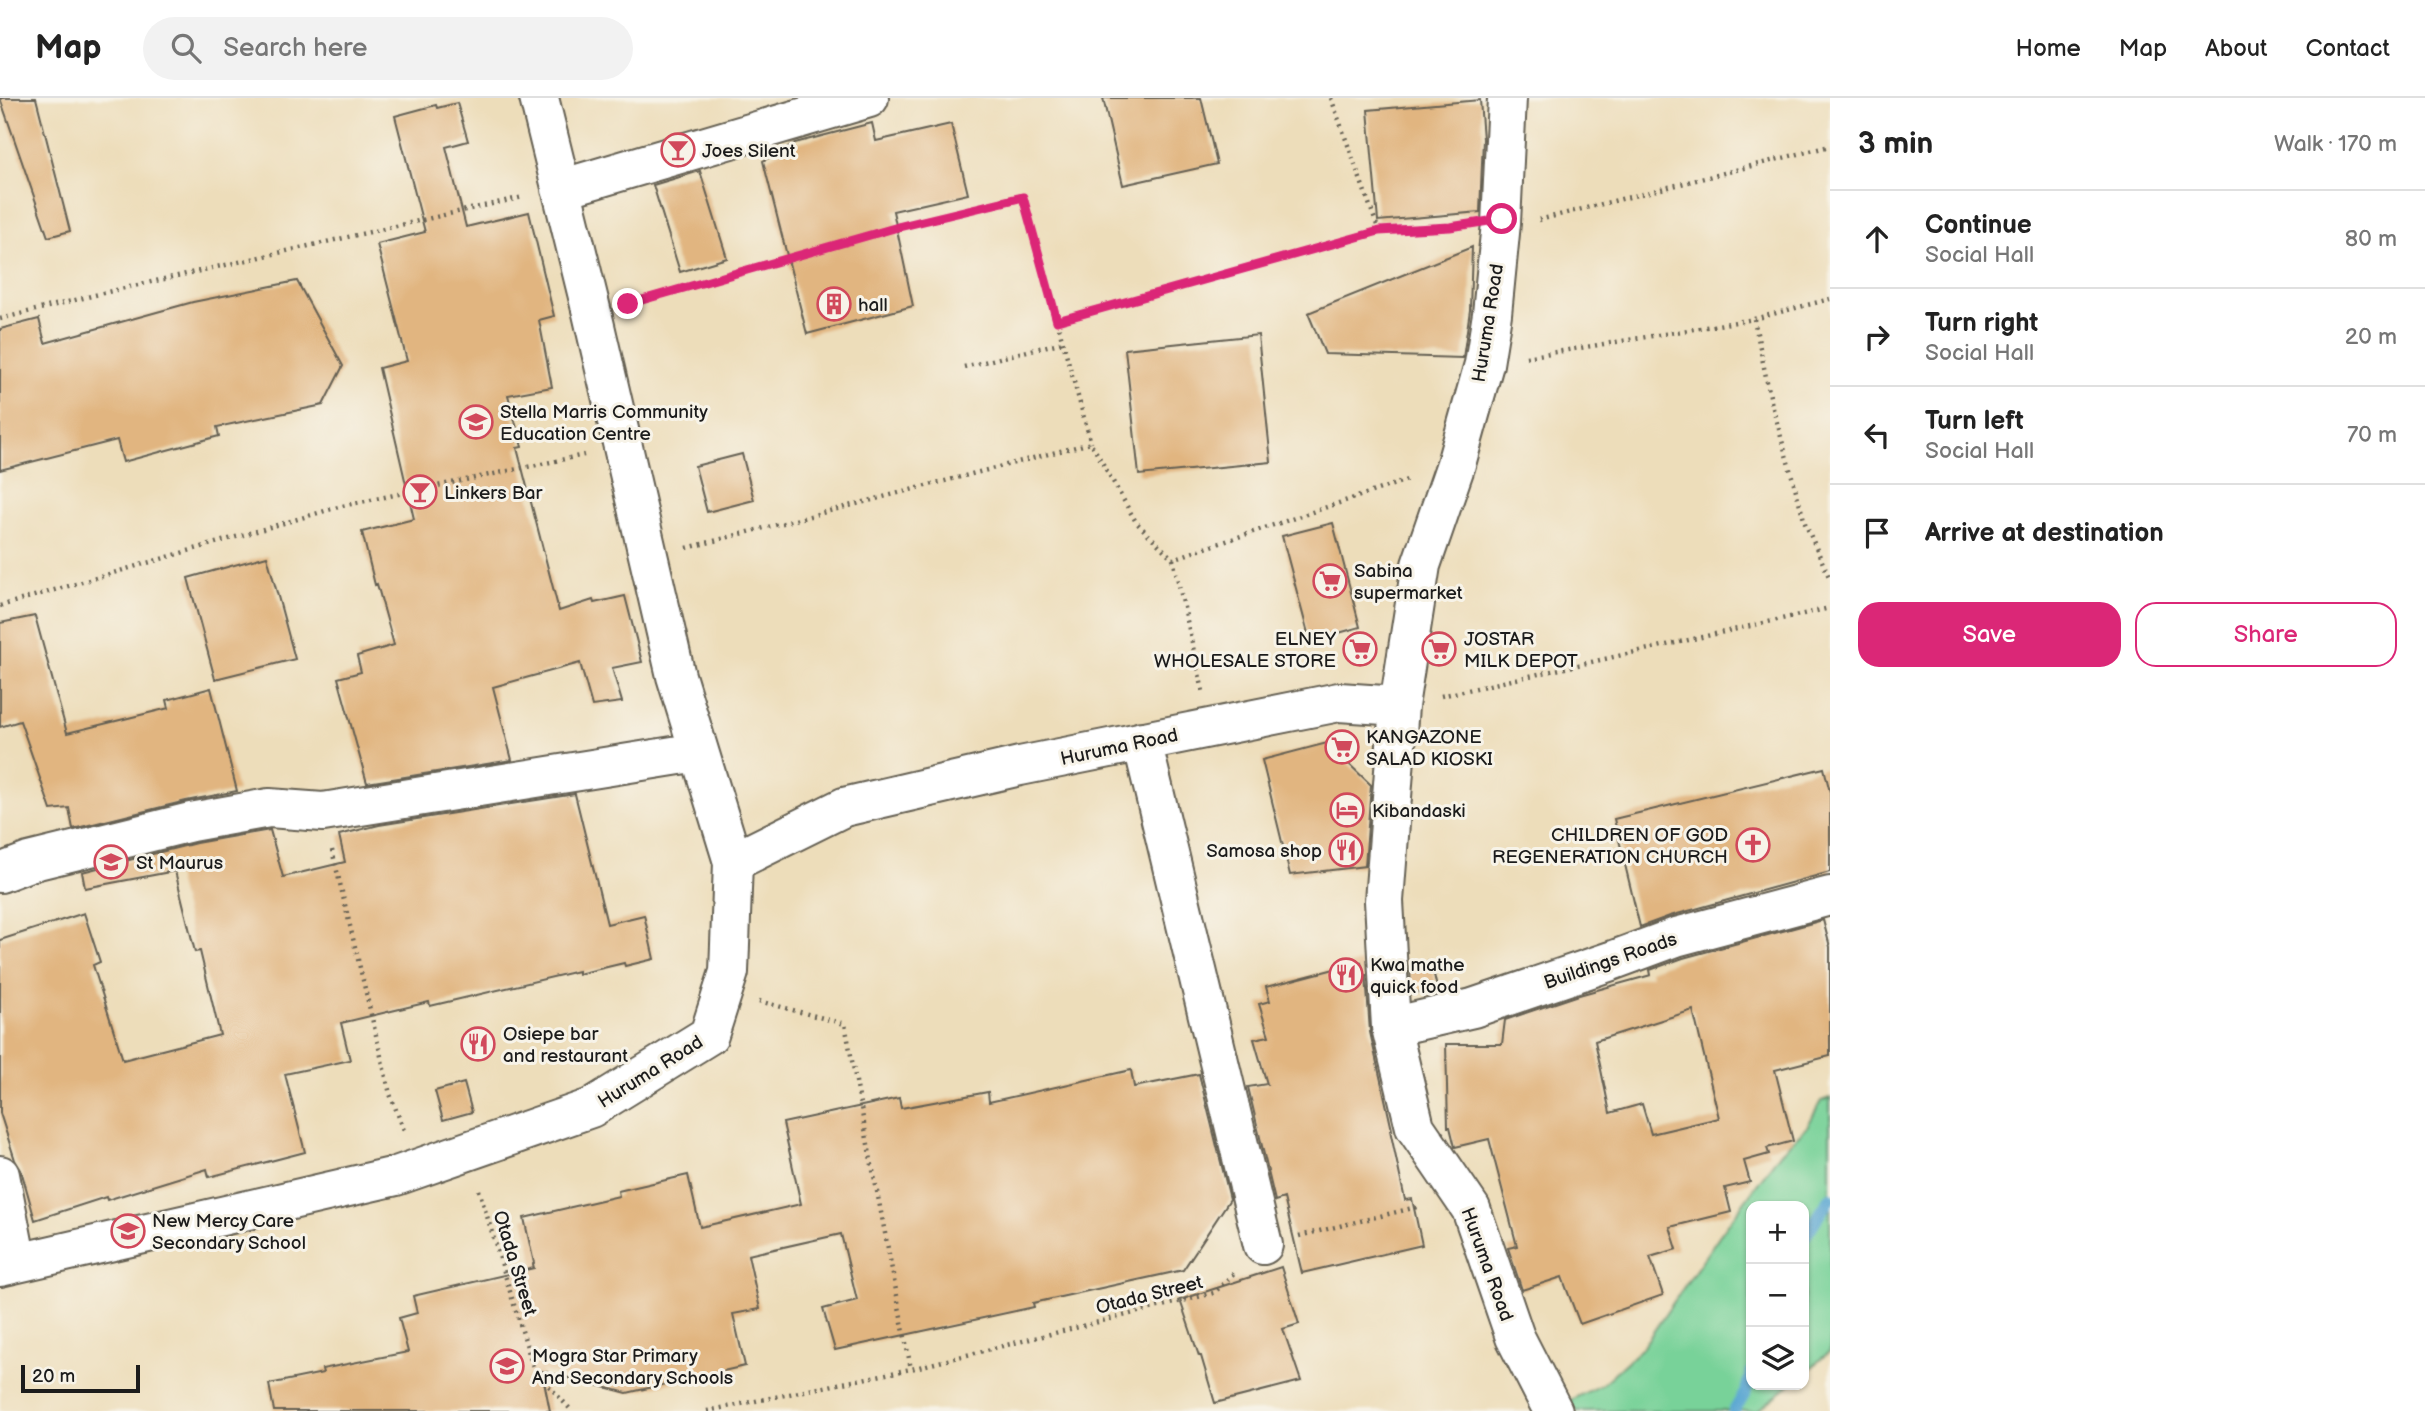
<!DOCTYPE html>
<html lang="en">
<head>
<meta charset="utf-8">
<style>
	body { margin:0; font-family:"Balsamiq Sans",sans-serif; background:#f2f2f2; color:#222 }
	.controls { position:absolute; right:21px; bottom:21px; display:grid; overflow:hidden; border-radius:14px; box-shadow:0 2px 5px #0004 }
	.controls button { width:63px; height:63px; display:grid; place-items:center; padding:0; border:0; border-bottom:2px solid #e0e0e0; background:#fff; color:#222; font:35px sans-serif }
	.scale { position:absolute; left:21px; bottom:18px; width:119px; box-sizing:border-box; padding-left:7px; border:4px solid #1c1c1c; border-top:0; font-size:19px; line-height:24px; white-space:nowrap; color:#1c1c1c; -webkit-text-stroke:5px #f7f3e8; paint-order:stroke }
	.stop { position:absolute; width:21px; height:21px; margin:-16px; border:5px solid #db2777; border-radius:50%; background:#fff }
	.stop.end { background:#db2777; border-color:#fff; box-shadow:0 2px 7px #0008 }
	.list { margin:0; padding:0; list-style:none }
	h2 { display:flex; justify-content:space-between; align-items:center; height:91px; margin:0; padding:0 28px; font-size:30px }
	h2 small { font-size:23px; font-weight:400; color:#767676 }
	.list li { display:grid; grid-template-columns:46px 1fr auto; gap:21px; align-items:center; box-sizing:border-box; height:98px; padding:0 28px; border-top:2px solid #e0e0e0 }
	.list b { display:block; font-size:26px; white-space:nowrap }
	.list p { margin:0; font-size:23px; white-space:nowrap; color:#767676 }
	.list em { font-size:23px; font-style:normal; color:#767676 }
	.actions { display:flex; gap:14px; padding:21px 28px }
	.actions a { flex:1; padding:16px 0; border:2px solid #db2777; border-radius:21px; text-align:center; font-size:24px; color:#db2777 }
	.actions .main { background:#db2777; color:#fff }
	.icon { flex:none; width:38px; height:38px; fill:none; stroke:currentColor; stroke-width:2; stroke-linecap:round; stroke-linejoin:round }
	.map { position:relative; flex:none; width:1830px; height:1313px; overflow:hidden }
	header { display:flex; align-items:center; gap:42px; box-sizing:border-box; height:98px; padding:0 35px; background:#fff; border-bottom:2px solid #e0e0e0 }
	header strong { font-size:33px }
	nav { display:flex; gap:38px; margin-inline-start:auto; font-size:24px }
	.search { width:490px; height:63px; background:#f2f2f2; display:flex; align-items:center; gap:18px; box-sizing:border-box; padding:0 24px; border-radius:38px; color:#767676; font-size:26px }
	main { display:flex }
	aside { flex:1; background:#fff }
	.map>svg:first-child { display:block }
	.green { fill:#78d299; stroke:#4a775a; stroke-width:2 }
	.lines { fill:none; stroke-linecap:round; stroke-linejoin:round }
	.stream { stroke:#59a6d2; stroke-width:12 }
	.building { fill:#e1b580; fill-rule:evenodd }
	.minor-casing { stroke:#656053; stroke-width:42 }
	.path { stroke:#656053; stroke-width:4.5; stroke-dasharray:2 5; stroke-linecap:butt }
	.minor { stroke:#fff; stroke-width:38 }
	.route { stroke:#db2777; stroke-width:9 }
	.labels { text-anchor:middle; stroke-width:6; stroke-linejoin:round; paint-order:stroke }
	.poi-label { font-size:19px; fill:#1c1c1c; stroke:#f7f3e8; text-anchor:start }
	.street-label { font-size:19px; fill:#1c1c1c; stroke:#f7f3e8 }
</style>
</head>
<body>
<header>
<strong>Map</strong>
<div class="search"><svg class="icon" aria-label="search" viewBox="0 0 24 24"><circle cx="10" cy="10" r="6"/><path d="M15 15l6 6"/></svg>Search here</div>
<nav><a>Home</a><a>Map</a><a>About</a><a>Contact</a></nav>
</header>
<main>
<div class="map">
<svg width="1830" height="1313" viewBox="0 0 1830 1313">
	<rect width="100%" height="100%" fill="#f7f3e8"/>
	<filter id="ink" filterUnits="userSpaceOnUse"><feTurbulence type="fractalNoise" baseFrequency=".0143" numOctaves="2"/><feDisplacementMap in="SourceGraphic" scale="14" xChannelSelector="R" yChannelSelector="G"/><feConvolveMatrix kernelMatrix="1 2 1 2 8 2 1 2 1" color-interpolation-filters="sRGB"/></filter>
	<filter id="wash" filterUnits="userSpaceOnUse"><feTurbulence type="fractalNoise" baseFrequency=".00686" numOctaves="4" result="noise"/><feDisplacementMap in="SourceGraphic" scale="28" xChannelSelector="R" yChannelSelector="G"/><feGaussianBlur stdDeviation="1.57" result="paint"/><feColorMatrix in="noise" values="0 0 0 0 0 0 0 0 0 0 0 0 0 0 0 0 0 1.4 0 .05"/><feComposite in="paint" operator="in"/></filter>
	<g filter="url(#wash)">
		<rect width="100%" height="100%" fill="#edddba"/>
		<!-- green -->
		<path class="green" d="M1830,1000v253l-26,23v-168h-53v179h39l-33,26h-196l5,-9 35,-17 41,-37 77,-112 62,-84 26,-25 14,-26z"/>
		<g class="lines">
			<!-- stream -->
			<path class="stream" d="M1804,1140l26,-40
				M1734,1313l12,-20 5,-18"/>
		</g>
		<g id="blocks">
			<!-- building -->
			<path class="building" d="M0,0h36l34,133 -22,6z
				M1103,0h98l16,66 -94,21z
				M1480,2l3,39 -3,73 -102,9 -10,-111z
				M457,5l11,38 -22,6 20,80 63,-15 25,104 -15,4 13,67 -44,8 14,52 -5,1 42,163 34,-11 1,3 31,-7 17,66 -30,6 10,34 -30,4 -12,-43 -87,24 19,73 -145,23 -29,-105 23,-6 -4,-16 37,-11 -17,-61 -2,1 -13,-53 52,-13 -35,-151 28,-7 -30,-117 48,-12 -30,-116 41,-11 1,3z
				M872,25l4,18 75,-17 17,70 -75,17 20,95 -106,28 -44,-173 32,-18z
				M700,73l27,87 -47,14 -27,-87z
				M1472,149l-2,63 -7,48 -138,-4 -17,-41z
				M297,183l46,85 -20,39 -106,22 2,9 -96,26 -6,-22 -117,30v-141l39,-10 6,24 148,-41z
				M1258,237l13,127 -132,13 -14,-126z
				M742,356l12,46 -47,12 -12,-46z
				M1333,425l27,104 -50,14 -28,-105z
				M267,458l28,103 -80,20 -27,-101z
				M35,518l32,117 102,-25 -2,-8 44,-12 26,103 -51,10 -113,28 -4,-21 -18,2 -31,-89 -20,6v-104z
				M1327,645l44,42 -6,81 -75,9 -28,-115z
				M1824,670l6,24v80l-160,44 -30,11 -26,-108z
				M575,696l32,130 37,-9 10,44 -29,7 -1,-3 -46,11v-3l-148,35 -1,-4 -88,21 9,37 -65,14 20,78 -96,25 -2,-8 -100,31 -1,-3 -71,23 -14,-50 -6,-10 -15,-47v-173l84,-27 16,49 -7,3 30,95 97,-25 -20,-84 -5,1 -20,-81 -90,17 -3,-16 114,-29 74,-13 13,47 62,-15 -6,-27 40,-10z
				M1823,822l7,27v109l-55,14 18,71 -26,7 2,6 -25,7 6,21 -25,6 6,24 -61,15 7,22 -27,8 13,38 -83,29 -18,-47 -40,13 -14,-42 9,-2 -28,-107 -34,8 -5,-20h-2l-2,-83h56l3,-24 74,-25 72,-20 -1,-5 33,-12zM1693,912l26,108 -68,16 -9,-30 -32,9 -15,-72z
				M1431,863l6,27 -26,6 -1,-28z
				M1361,864l3,13h2l4,57 22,98h-2l15,70 7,-1 10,46 -120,28 -18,-75 -9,3 -27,-114 19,-3 -13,-45 15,-3 -10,-32 11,-3 -4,-14z
				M1131,972l3,17 65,-13 31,125 -47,71 -150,33 1,4 -199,43 -12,-41 34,-9 -16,-66 -93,21 12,54 -27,5 12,52 -118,27 -85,-22 8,40h-276l-5,-27 54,-11 -1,-4 86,-17 -9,-34 18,-5 -4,-17 121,-28 -1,-4 1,-1 -10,-45 95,-22 -1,-5 70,-16 12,52 101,-23 -18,-81 116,-25 2,10 87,-16 1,10z
				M464,985l8,29 -29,8 -8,-29z
				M1281,1169l18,57 -16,5 18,52 -86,22 -14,-47h-2l-19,-56z"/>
		</g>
	</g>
	<g filter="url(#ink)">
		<use href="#blocks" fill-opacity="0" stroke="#656053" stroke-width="2"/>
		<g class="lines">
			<defs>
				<path id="minor" d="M1507,0l-6,125 -9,91 -8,50 -28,100 -35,101 -22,141 -15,195 7,126 24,100 56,82 44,128 38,74
					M561,91l308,-91
					M1142,643l121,504
					M733,764l111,-55 176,-41 319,-64 60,4
					M0,775l29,-11 162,-40 78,-14 54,4 375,-60
					M1391,929l82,-19 138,-47 65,-24 154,-41
					M0,1077l17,88
					M0,1169l396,-91 195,-68 118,-73 20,-63 4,-110 -57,-186 -84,-363 -53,-215"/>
			</defs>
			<!-- minor casing -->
			<use href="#minor" class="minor-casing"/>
			<!-- path -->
			<path class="path" d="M1331,0l48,133
				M1539,122l291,-74
				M630,206l268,-77 125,-31 34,125 322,-90 83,-6
				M0,221l103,-26 420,-96
				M1754,221l76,-20
				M1057,223l34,122
				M1526,259l228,-38 17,82 34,122 25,56
				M964,269l99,-25
				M687,450l404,-105 45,79 37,37 237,-80
				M1173,461l30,132
				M0,508l342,-100 242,-51
				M1441,598l389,-88
				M332,752l58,244 15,39
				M759,903l86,23 66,345
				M479,1092l55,180 38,41
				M1299,1138l118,-29
				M707,1313l204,-42 303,-76 22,-22"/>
			<!-- minor -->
			<use href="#minor" class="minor"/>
		</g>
	</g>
	<g class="lines" filter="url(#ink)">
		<!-- route -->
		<path class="route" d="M628,206l270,-77 125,-30 34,124 322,-90 71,-4 52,-8"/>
	</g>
	<!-- icons -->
	<defs>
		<symbol id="bar-ring" viewBox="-11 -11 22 22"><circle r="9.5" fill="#f7f3e8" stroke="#d1495b" stroke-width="1.5"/><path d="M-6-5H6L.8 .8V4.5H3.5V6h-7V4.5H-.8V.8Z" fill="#d1495b"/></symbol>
		<symbol id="building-ring" viewBox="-11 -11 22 22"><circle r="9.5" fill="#f7f3e8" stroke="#d1495b" stroke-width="1.5"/><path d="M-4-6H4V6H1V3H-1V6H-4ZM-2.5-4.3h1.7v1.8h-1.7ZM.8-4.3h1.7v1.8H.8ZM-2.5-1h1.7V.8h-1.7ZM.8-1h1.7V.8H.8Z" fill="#d1495b"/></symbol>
		<symbol id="school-ring" viewBox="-11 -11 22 22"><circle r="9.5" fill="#f7f3e8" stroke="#d1495b" stroke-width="1.5"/><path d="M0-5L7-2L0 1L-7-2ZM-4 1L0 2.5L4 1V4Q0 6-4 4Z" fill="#d1495b"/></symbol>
		<symbol id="supermarket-ring" viewBox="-11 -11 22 22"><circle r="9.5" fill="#f7f3e8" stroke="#d1495b" stroke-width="1.5"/><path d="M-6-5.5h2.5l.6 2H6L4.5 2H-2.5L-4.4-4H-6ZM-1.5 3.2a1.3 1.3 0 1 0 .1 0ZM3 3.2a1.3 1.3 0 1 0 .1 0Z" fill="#d1495b"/></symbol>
		<symbol id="hotel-ring" viewBox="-11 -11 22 22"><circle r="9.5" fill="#f7f3e8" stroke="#d1495b" stroke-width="1.5"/><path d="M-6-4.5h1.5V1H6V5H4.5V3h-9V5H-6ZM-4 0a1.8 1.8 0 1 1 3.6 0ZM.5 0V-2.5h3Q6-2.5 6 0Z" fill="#d1495b"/></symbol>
		<symbol id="church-ring" viewBox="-11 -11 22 22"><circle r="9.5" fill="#f7f3e8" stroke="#d1495b" stroke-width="1.5"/><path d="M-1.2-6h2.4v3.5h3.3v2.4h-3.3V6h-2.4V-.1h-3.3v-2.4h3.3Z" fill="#d1495b"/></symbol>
		<symbol id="restaurant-ring" viewBox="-11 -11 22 22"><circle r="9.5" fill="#f7f3e8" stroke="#d1495b" stroke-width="1.5"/><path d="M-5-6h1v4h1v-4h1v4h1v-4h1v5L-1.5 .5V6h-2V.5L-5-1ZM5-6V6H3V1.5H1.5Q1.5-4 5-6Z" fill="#d1495b"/></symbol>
	</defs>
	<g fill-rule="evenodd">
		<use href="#bar-ring" x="659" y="33" width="38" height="38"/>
		<use href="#building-ring" x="815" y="187" width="38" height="38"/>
		<use href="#school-ring" x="457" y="305" width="38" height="38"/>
		<use href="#bar-ring" x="401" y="375" width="38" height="38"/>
		<use href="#supermarket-ring" x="1311" y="464" width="38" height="38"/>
		<use href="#supermarket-ring" x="1341" y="532" width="38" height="38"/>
		<use href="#supermarket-ring" x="1420" y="532" width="38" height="38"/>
		<use href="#supermarket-ring" x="1323" y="630" width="38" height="38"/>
		<use href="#hotel-ring" x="1328" y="693" width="38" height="38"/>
		<use href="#church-ring" x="1734" y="728" width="38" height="38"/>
		<use href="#restaurant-ring" x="1327" y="733" width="38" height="38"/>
		<use href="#school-ring" x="92" y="745" width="38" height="38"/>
		<use href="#restaurant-ring" x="1327" y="858" width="38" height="38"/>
		<use href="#restaurant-ring" x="459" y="927" width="38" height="38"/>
		<use href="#school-ring" x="109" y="1114" width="38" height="38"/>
		<use href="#school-ring" x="488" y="1249" width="38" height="38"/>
	</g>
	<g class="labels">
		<!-- poi labels -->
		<g class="poi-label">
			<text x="702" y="59">Joes Silent</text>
			<text x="858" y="213">hall</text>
			<text x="500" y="320">Stella Marris Community<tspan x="500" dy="22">Education Centre</tspan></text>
			<text x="444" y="401">Linkers Bar</text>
			<text x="1354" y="479">Sabina<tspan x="1354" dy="22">supermarket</tspan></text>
			<text x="1336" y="547" text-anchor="end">ELNEY<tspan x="1336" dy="22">WHOLESALE STORE</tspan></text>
			<text x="1464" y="547">JOSTAR<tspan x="1464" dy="22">MILK DEPOT</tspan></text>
			<text x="1366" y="645">KANGAZONE<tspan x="1366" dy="22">SALAD KIOSKI</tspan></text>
			<text x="1372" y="719">Kibandaski</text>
			<text x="1728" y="743" text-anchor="end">CHILDREN OF GOD<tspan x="1728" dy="22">REGENERATION CHURCH</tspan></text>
			<text x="1322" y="759" text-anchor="end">Samosa shop</text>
			<text x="136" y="771">St Maurus</text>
			<text x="1370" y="873">Kwa mathe<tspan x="1370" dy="22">quick food</tspan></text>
			<text x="503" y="942">Osiepe bar<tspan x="503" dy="22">and restaurant</tspan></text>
			<text x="152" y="1129">New Mercy Care<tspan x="152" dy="22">Secondary School</tspan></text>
			<text x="532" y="1264">Mogra Star Primary<tspan x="532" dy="22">And Secondary Schools</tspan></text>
		</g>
		<!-- street labels -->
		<g class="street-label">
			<text transform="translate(1487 225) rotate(-81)" y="7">Huruma Road</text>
			<text transform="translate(1119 648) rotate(-12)" y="7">Huruma Road</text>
			<text transform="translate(1610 862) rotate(-19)" y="7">Buildings Roads</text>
			<text transform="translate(650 973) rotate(-32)" y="7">Huruma Road</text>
			<text transform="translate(516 1165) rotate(73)" y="7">Otada Street</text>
			<text transform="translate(1488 1166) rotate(70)" y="7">Huruma Road</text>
			<text transform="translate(1149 1196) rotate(-14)" y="7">Otada Street</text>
		</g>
	</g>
</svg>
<div class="controls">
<button>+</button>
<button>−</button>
<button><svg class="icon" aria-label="layers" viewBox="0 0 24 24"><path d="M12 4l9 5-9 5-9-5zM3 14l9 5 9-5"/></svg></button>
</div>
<div class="scale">20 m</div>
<div class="stop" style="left:1502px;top:121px"></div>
<div class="stop end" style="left:628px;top:206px"></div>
</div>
<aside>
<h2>3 min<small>Walk · 170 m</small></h2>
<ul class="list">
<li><svg class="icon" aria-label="ahead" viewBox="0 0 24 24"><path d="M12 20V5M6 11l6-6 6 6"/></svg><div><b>Continue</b><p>Social Hall</p></div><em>80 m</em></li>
<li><svg class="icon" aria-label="right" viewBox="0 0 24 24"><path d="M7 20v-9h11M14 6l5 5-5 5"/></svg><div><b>Turn right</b><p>Social Hall</p></div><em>20 m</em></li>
<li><svg class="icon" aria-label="left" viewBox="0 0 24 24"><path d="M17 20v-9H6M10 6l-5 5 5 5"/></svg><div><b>Turn left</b><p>Social Hall</p></div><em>70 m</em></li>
<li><svg class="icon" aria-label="arrive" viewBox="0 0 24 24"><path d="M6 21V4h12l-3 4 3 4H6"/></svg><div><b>Arrive at destination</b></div></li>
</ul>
<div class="actions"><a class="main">Save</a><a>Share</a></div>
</aside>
</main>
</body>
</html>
